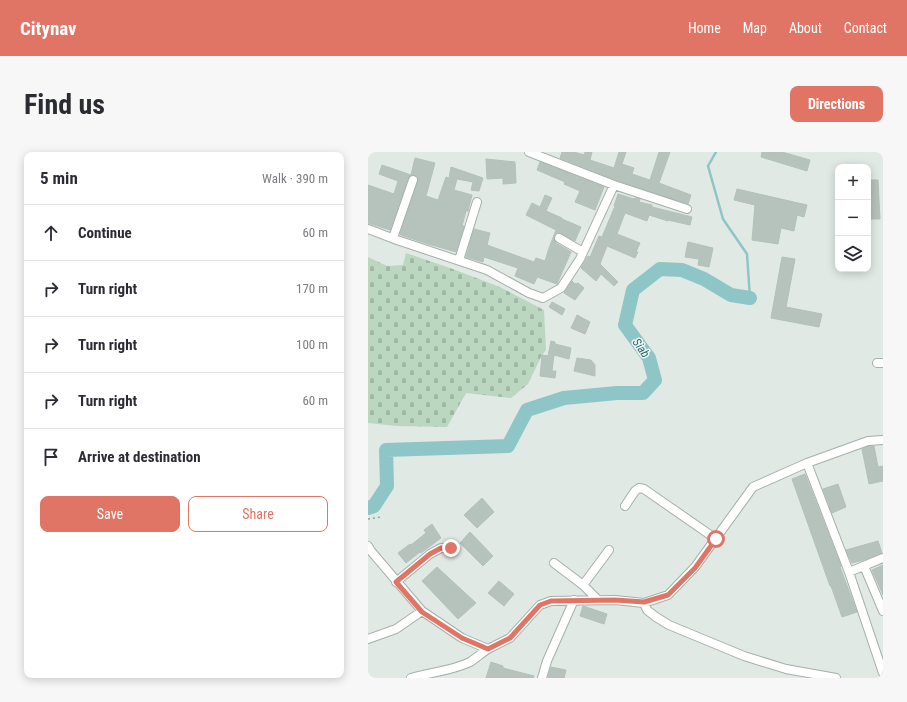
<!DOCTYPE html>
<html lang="en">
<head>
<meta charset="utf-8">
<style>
	body { margin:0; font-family:"Roboto Condensed",sans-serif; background:#f7f7f7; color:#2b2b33 }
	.controls { position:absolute; right:12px; top:12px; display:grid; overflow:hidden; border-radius:8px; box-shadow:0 2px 10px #0003 }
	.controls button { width:36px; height:36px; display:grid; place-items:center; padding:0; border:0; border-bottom:1px solid #e1e1e2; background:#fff; color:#2b2b33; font:20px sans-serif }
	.stop { position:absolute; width:12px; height:12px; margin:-9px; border:3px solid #e07566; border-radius:50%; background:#fff }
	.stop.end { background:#e07566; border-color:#fff; box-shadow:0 1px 4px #0008 }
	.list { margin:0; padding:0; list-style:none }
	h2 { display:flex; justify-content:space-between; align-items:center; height:52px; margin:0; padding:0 16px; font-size:17px }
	h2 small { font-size:13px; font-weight:400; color:#7c7c81 }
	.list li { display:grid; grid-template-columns:26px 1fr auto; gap:12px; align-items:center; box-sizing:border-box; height:56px; padding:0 16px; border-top:1px solid #e1e1e2 }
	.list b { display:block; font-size:15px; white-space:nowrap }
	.list em { font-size:13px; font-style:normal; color:#7c7c81 }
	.actions { display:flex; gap:8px; padding:12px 16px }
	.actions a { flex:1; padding:9px 0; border:1px solid #e07566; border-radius:8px; text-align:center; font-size:14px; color:#e07566 }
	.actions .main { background:#e07566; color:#fff }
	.icon { flex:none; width:22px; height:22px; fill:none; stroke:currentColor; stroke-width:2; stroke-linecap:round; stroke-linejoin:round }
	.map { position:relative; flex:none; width:515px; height:526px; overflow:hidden; border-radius:8px }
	header { display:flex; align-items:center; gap:24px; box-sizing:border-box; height:56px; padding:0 20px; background:#e07566; color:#fff }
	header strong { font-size:19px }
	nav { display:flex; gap:22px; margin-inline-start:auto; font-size:14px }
	.intro { display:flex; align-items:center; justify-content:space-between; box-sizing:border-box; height:96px; padding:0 24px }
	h1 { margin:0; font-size:28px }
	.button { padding:10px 18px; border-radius:8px; background:#e07566; color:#fff; font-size:14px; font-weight:700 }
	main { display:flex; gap:24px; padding:0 24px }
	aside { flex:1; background:#fff; border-radius:8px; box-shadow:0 2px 10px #0003 }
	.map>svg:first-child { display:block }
	.cemetery { fill:url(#cemetery-stones) }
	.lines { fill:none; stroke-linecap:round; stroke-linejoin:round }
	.stream { stroke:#8ec5c7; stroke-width:2.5 }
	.river { stroke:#8ec5c7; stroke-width:14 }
	.building { fill:#b5c3bc; stroke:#b3c1ba }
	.minor-casing { stroke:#a4b0a9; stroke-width:10 }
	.path { stroke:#84a898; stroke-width:1.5; stroke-dasharray:2 3; stroke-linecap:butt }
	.minor { stroke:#fff; stroke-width:8 }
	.route { stroke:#e07566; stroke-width:5 }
	.labels { text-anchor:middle; stroke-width:3; stroke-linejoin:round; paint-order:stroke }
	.water-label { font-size:12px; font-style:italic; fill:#25676b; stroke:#eff6f2 }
</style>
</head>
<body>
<header>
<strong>Citynav</strong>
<nav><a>Home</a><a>Map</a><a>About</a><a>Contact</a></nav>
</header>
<div class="intro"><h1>Find us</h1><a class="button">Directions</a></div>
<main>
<aside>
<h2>5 min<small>Walk · 390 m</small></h2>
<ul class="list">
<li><svg class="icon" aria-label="ahead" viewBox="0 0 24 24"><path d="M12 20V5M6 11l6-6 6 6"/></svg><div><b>Continue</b></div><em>60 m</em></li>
<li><svg class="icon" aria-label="right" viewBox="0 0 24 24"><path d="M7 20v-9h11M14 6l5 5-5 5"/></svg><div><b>Turn right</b></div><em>170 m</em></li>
<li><svg class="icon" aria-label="right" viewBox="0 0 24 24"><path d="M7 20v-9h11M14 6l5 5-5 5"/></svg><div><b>Turn right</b></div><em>100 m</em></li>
<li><svg class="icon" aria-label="right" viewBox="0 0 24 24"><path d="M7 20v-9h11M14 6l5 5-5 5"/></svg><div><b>Turn right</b></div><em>60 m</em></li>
<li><svg class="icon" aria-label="arrive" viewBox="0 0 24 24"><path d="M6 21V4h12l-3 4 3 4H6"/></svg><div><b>Arrive at destination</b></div></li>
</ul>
<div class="actions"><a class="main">Save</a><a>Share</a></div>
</aside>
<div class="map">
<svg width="515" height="526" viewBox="0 0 515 526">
	<defs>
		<pattern id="cemetery-stones" width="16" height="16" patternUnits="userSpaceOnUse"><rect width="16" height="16" fill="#bbd7bf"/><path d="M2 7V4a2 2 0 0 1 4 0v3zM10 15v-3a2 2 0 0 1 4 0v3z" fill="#a0b9a4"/></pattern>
	</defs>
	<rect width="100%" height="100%" fill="#e0e9e3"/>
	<!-- cemetery -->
	<path class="cemetery" d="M38,101l44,15 50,19 44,23 2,40 -4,5 -14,29 -17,14 -45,-5 -19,34 -50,-1 -29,-3v-166l19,9 16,-1z"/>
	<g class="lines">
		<!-- stream -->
		<path class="stream" d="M348,0l-8,14 15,53 24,35 3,44"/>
		<!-- river -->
		<path class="river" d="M0,356l6,-2 13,-20 -1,-36 122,-4 19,-36 37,-12 53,-5h26l12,-13 -6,-22 -24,-33 8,-35 27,-21 22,1 22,9 27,16 19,3"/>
	</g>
	<!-- building -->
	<path class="building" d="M194,0h12l10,3 1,-3h7l-2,8 24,8 5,-16h7l-4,12 12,4 -2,6 18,6 9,-28h11l-11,31 32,12 -3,9 -72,-24 -56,-22z
		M394,0h20l28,8 -3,11 -46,-14z
		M47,6l20,5 -9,33 12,4 8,-23 3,1 2,-11 32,11 -4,13 -8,-1 2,-8 -16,-3 -3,11 18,5 -4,16h-2l-4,15h2l-8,26 -28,-8 -27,-9 -1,-1 18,-53v-2l-1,-3 -3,-1h-3z
		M118,7l29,3 1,21 -13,1v-6l-16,1z
		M172,10l64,25 -9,23 -20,-8 5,-11 -16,-7 1,-2 -28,-12z
		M14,13l29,10 -3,3 -18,52 -22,-7v-38l26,9 4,-13 -19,-7z
		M500,28h10l2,39h-12z
		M369,37l70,16 -3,12 -7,-2 -3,16 -13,-3 -3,16 -26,-4 3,-35 -21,-5z
		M250,42l16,5 1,-1 5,1 -1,3 13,3v2l40,10 -2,8 -22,-5v1l-19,-6 -2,6 -22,-8 -8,21 23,9 -4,9h2l-3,6 -28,-12 -7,18 18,18 -4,4 -13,-12 -5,7 -15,-13 7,-12 2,1 9,-21 3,1 13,-31h-1z
		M177,43l7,3 -6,13 16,7v1l19,8 -6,14 -16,-8h-3l-2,3v2l2,5 15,9 -14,32 -20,-7 -3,7 -19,-8 3,-8 -34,-11 -1,5 -17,-5 8,-28 16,4 -3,12 47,17 2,-4 9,3 4,-13 7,-18 -30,-15 6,-12 8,4z
		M320,90l25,6 -4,19 -11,-2 1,-6 -14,-2z
		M414,105l13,2 -9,48 36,7 -3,13 -48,-9z
		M204,129l3,3 3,-1 6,5 -9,12 -11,-7z
		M184,150l13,7 -3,6 -13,-8z
		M209,163l13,7 -5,12 -14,-6z
		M183,189l4,1v2l16,4 -2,11 -15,-4 -2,16h4l-1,7 -15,-2 2,-21 6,1z
		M209,206l14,2 4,5v11l-21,-5z
		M501,294h5l4,21 5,-1v15l-14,3 -7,-35z
		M437,322l36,92 -1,1 17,45 -15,5 -11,-31h-1l-38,-107z
		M470,332l8,23 -14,6 -9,-24z
		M114,346l12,14 -17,16 -13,-13z
		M64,372l9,14 -20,15 -1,-1 -14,11 -8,-10 12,-9 1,1 15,-12 -2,-3z
		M102,380l23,24 -10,10 -23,-23z
		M510,389l4,12 -18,7 -12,3 -6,-13z
		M515,413v30l-11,-25z
		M69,415l39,36 -18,16 -36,-38z
		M131,429l15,13 -10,12 -16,-13z
		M215,454l24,8 -3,10 -24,-8z
		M123,510l12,4v2l31,8 -1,2h-47z
		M183,515l15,3 -2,8h-16z"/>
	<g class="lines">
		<defs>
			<path id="minor" d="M161,0l85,33 73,24
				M0,77l29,11 90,30 42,23 14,5 18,-10 19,-29 34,-74
				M25,86l20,-58
				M191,86l24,14
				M91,108l18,-58
				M509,211h6
				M439,311l42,109 34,101
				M257,354l10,-15 4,-3 5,1 72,50
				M0,394l3,5 51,60 40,27 26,11 22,-11 30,-33 11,-4 64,-1 29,3 24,-8 27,-28 58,-80 54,-24 61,-22 15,-1
				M186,411l29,22
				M496,414l19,45
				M481,420l34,-14
				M28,430l34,-28 11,-6h10
				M230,448l-15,-15 26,-35
				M276,451l3,7 9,7 13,8 75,31 42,13 50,9
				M0,487l28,-10 26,-18
				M43,526c20,-6 41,-7 59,-16 6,-4 12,-9 18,-13
				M174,526l5,-17 27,-61"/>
		</defs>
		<!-- minor casing -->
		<use href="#minor" class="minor-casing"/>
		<!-- path -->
		<path class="path" d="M0,367l13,-2"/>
		<!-- minor -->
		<use href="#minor" class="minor"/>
	</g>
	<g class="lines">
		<!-- route -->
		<path class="route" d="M83,396h-10l-11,6 -34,28 26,30 40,26 26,11 22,-11 30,-33 11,-4 64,-1 29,2 24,-7 27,-27 21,-29"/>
	</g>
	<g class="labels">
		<!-- water labels -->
		<g class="water-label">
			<text transform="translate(273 196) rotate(55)" y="4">Siab</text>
		</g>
	</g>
</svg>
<div class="controls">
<button>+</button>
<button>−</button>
<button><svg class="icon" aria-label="layers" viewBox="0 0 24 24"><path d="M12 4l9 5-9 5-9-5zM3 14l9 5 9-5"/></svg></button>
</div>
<div class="stop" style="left:348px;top:387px"></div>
<div class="stop end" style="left:83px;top:396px"></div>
</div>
</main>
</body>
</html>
